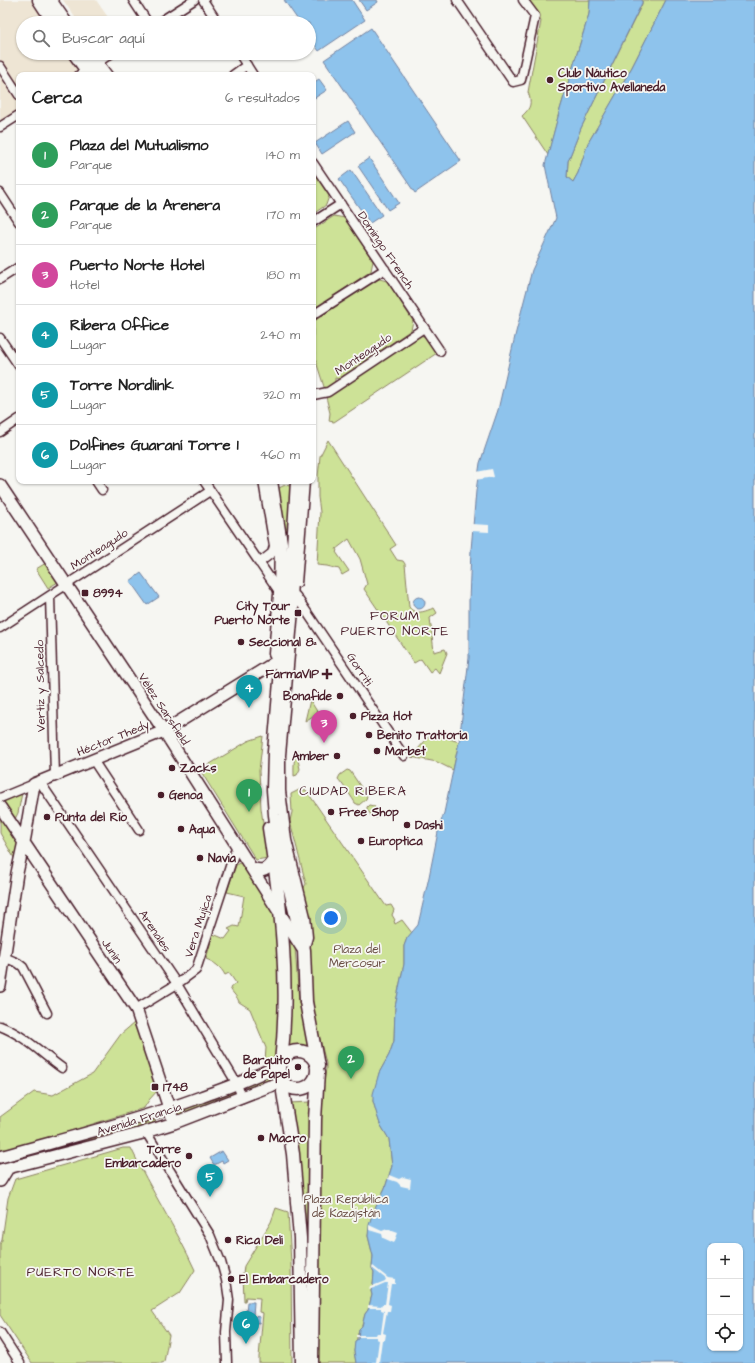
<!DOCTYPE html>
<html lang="es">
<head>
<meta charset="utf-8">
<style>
	body { margin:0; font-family:"Architects Daughter",sans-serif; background:#f6f6f6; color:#222 }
	.controls { position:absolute; right:12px; bottom:12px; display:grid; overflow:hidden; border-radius:8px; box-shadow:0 1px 3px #0004 }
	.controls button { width:36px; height:36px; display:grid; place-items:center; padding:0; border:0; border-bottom:1px solid #e0e0e0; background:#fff; color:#222; font:20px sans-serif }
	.you { position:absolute; left:331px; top:918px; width:14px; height:14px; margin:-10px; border:3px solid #fff; border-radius:50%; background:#1a73e8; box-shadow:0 0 0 6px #1a73e833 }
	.badge { display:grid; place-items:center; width:26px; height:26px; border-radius:50%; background:#0b8043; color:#fff; font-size:13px; font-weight:700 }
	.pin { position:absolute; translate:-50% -33px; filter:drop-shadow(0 1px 2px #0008) }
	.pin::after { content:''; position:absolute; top:21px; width:14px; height:12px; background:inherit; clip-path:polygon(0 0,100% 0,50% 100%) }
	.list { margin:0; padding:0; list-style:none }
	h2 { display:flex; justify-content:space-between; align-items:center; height:52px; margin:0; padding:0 16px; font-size:17px }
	h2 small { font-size:13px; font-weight:400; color:#767676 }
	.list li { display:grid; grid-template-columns:26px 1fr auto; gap:12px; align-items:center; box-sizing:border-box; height:60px; padding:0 16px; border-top:1px solid #e0e0e0 }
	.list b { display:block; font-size:15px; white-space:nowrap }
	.list p { margin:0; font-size:13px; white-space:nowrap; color:#767676 }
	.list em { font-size:13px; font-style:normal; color:#767676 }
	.icon { flex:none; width:22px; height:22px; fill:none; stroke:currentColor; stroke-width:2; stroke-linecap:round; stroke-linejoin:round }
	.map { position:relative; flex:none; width:755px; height:1363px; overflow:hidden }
	.search { position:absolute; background:#fff; box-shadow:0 1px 3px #0004; left:16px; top:16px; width:300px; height:44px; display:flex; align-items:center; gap:10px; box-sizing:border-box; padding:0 14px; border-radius:22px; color:#767676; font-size:15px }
	.panel { position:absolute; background:#fff; box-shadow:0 1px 3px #0004; left:16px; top:72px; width:300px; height:412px; border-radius:8px }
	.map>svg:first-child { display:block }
	.built { fill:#eee5d4 }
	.green { fill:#cde297; stroke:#8c8061 }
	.water { fill:#8ec3ec; stroke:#73819f; fill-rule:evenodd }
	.pier { fill:#f6f6f2 }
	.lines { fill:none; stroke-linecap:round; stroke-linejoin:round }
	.street-casing { stroke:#4a1f2b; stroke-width:11 }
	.secondary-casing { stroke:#4a1f2b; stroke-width:14 }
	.primary-casing { stroke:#4a1f2b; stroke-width:15 }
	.street { stroke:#f6f6f2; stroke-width:8 }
	.secondary { stroke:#f6f6f2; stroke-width:11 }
	.primary { stroke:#f6f6f2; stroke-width:12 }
	.poi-dot { fill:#4a1f2b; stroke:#f6f6f2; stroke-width:1.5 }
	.labels { text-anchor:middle; stroke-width:3.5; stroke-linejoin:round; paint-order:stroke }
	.poi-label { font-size:12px; font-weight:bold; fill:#4a1f2b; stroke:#f6f6f2; text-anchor:start }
	.street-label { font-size:12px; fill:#4a1f2b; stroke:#f6f6f2 }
	.park-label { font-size:12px; fill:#6b5046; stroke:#f6f6f2 }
	.neighbourhood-label { font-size:13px; letter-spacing:1px; fill:#4a1f2b; stroke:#f6f6f2 }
</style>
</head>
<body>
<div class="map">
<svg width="755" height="1363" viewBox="0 0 755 1363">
	<rect width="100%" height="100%" fill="#f6f6f2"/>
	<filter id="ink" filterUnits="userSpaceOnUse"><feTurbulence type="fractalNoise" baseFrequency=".025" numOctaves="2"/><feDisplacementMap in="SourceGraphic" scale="8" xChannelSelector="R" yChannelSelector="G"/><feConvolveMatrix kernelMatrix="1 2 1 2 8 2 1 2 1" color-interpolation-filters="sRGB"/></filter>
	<g filter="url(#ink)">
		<!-- built -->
		<path class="built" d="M0,0h39l15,23h-31v30h51l13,17 -8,5h-60v40l-19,12z
			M63,0h33l16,23h-33z"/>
		<!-- green -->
		<path class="green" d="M527,0h63l-1,14 -30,99 -11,42 -26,-39c9,-8 10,-13 6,-24l13,-71z
			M642,0h24l-34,67 -44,76 -10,30 -5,9 -6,-5 1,-16 13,-33 61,-124z
			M313,172l16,24 -3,9 -13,9z
			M334,216l11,2 28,43 -2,10 -58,39v-80z
			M376,278l11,3 26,40 -2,9 -72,49 -4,-1v6l-10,6 -11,-35 1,-1 -2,-3v-29z
			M418,335c10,0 14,10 19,18l-103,69 -5,-1 1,-8 -4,-16z
			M328,440l68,105 -6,4 7,11 6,1 2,3 4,43c7,9 16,4 25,1l3,5 -7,5 4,34 11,-3 2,4 -8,20 -4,-5 -5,4 -9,-13 -7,4 -50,-74 3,-5 -7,-25 -11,-20 -13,10 1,2 -1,1 13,19 -7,4 -3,-6 -12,-3 -10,-1 3,-53 -2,-15v-20l2,-21z
			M285,485l6,1 -3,54 -2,2 -11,-52z
			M46,563l12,19 -10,6 -12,-19z
			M310,700l8,13 -13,8z
			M432,733l27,9 -6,28 -16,-8 -26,-5z
			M263,736l-4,35 2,37 7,50 -12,2 -56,-90 48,-29z
			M298,750l1,3 -1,7 2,9 -3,6 -3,1c0,-8 -1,-19 4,-26z
			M347,770l3,1 17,25 -1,3 -7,6 -4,-2c-1,-3 -14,-21 -17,-24l2,-4z
			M299,790h7l80,116 5,-1 3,5 -2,5 3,5 -1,1 1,3 7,-4 10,13 -5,5 -3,8v18l-9,43 -1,34 -5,14 -10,18 -6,28 7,23 9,15 3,27 -7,22 -13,27 -4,21 5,20 -1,12 2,4 -1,13 -2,6 1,4 -4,15 -3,4 -3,12 -3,3 -5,22 2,12h-39l3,-257 6,-37v-6l-11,-43 -4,-31 -2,-63 -7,-35 4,-7 -16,-63 2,-9 -1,-18z
			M22,793l-4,20 -4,8 -11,-19z
			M369,805l5,1 1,3 3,3v3l-2,3 -5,-2 -1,-3 -3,-2v-4z
			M0,807l23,36 -5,22 -18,-32z
			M239,863l4,1 30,48 3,7 5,41 -3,90 -7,15 -6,-4 1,-13 -16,-39 -11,-7c-1,-5 -7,-9 -9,-14l6,-5 -7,-10 -4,2c-4,-8 -11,-13 -19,-16l7,-25 12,5 6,-8 -3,-2 6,-3 5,1 5,-31 -17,-4 9,-27z
			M286,932l9,15 4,55 4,13 7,32c-9,-3 -16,-4 -24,1z
			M134,1023l24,67 -9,10 -5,8 -144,45v-36l34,-25 19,3 39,-21 29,-40z
			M272,1074l3,7 -27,9 -2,-2v-2z
			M234,1089l2,5 -55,22h-5l-1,-6z
			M310,1102l-2,171h-2l-17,-170z
			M153,1117l3,5 -2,3 -154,41v-4l56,-14z
			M123,1148h8c19,41 45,80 64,122l-15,23 -28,18 17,24 -5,27 -2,1h-130l-32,-48v-71l2,-4 6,-42 7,-19z
			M276,1208l12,4 3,51 1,100h-33v-6l4,-44 -4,-1 1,-14 -14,-1 -1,4h-1l-1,-27 1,-8 27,-44z"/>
		<!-- water -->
		<path class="water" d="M284,0h68l13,20 -46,31 -10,-14v-14h-9z
			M359,0h18l1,2 -12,8z
			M590,0h52v3l-61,125 -13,33 -1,16 6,5 5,-9 10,-30 44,-76 34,-67h89v1363h-399l-2,-12 1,-10 3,-2 1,-10 3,-3 3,-12 3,-4 4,-15 -1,-4 2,-6 1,-13 -2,-4 1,-12 -5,-20 1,-11 3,-10 13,-27 7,-22 -3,-27 -9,-15 -3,-9 -4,-14v-7l6,-21 10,-18 5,-14 1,-34 9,-43v-18l3,-8 11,-13 11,-48 10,-50 5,-14 15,-71 10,-84v-57l2,-51 5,-59 4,-28 18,-53 18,-78 16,-62 24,-52 -11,-53 14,-52 30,-99zM710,1246h30v102h-30z
			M371,28l90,133 -46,32 -91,-133z
			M319,79l8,11 -14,9v-16z
			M348,121l7,11 -33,22 -7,-11z
			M369,158l30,45 -11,7 -30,-44z
			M351,170l31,45 -12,8 -31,-44z
			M141,573l18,24 -12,8 -17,-24z
			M413 603a6 6 0 1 1 12 0a6 6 0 1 1-12 0Z
			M222,1151l6,9 -5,3 -1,-2 -8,4 -4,-7z
			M247,1302h7l-1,14 7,1 -1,6 -14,-1z"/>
		<!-- pier -->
		<path class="pier" d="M492,469l2,8 -19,3 1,-8z
			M471,524l18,1v7l-18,-1z
			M389,1175l10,4 4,-2 8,2 -1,9 -9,-2 -4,-4 -9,-3z
			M369,1225l13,6 5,-2 11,4 -4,10 -11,-5 -1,-4 -13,-4z
			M373,1266l15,12 7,1v5h-4l-3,20 3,1 -1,6h-3l-4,22 3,1 -1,6h-3l-3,22 2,1h-9v-1h4l3,-22 -3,-1v-2h-20v-2h20l1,-2h4l3,-22 -3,-1v-2h-13v-3l13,1 1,-2h3l3,-21h-3l-16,7 1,-3 15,-6 1,-2 -14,-11z"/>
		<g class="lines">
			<defs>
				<path id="street" d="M133,0l15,23
					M203,0l15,23
					M457,0l56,82 8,-2 14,-64 -12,-16
					M158,23l36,-23
					M239,53l14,22
					M96,59l12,16
					M0,66l19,29
					M79,75l33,-22
					M233,75l14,-10
					M0,127l19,-12
					M313,163l127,188
					M0,193l19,29
					M313,222l28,-18
					M0,279l19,-12
					M313,315l72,-46
					M0,338l19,28
					M313,395l15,-3 96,-64
					M0,432l19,-13
					M96,481l6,9
					M204,481l76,112
					M259,563l13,-10 2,-7 -11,-65
					M297,583l8,-102
					M50,596l5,180
					M296,596l108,160
					M295,599l-14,156v36l6,49 19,77 2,20 -3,10
					M0,628l210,-137
					M93,760l46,70
					M40,782l137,202 60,100 5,14
					M0,798l34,-14
					M4,957l14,6 5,4 24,46
					M136,1009l41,-25 19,-14 41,-125
					M0,1026c24,9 41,27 62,42
					M146,1132l54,87 10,16 11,27 5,18 3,20 -3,32 1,31
					M0,1332l20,31"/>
				<path id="secondary" d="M0,485l164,246 138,217
					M0,807l136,202 38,114
					M0,986l17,-113 8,-36 9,-53 130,-53 118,-73
					M0,1157c67,-19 136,-36 201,-60 27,-10 54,-19 79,-33
					M0,1170l139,-36 35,-11 96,-37 13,-4
					M0,1181l8,-13"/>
				<path id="primary" d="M39,0l15,23
					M50,0l16,23
					M74,53l16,22
					M85,53l15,22
					M271,481l10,62 -1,51 -5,60
					M297,481l-7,117 -8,60 -8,94 -1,38 2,25 4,28 25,107 2,52 12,64
					M269,828c12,77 21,156 12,234
					M253,869c10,3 14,1 20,-8
					M279 1070a19 19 0 1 1 38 0a19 19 0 1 1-38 0Z
					M284,1084l-1,8 10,62 7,84 2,125
					M312,1363l3,-244 3,-46"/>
			</defs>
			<!-- street casing -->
			<use href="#street" class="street-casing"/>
			<!-- secondary casing -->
			<use href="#secondary" class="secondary-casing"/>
			<!-- primary casing -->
			<use href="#primary" class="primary-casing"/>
			<!-- street -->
			<use href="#street" class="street"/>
			<!-- secondary -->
			<use href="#secondary" class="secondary"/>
			<!-- primary -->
			<use href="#primary" class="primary"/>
		</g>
	</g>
	<!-- markers -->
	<g class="poi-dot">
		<circle cx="550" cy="80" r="4"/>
		<rect x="81" y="589" width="8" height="8" rx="2"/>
		<rect x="294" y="609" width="8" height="8" rx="2"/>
		<circle cx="241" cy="642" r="4"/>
		<path d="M325 668h4v4h4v4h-4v4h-4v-4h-4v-4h4z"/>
		<circle cx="340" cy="696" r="4"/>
		<circle cx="353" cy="716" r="4"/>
		<circle cx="369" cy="735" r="4"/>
		<circle cx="377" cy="751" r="4"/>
		<circle cx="337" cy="756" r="4"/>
		<circle cx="172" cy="768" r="4"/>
		<circle cx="161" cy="795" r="4"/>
		<circle cx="331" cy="812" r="4"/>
		<circle cx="47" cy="817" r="4"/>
		<circle cx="407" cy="825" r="4"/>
		<circle cx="181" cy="829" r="4"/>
		<circle cx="361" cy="841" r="4"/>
		<circle cx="200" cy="858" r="4"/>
		<circle cx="298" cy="1067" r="4"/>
		<rect x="151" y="1083" width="8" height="8" rx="2"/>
		<circle cx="261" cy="1138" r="4"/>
		<circle cx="189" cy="1156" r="4"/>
		<circle cx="228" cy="1240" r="4"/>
		<circle cx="231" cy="1279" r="4"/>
	</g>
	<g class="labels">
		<!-- poi labels -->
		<g class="poi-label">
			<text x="558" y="77">Club Náutico<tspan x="558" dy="14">Sportivo Avellaneda</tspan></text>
			<text x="93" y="597">8994</text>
			<text x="290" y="610" text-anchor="end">City Tour<tspan x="290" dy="14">Puerto Norte</tspan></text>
			<text x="249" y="646">Seccional 8ª</text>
			<text x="319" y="678" text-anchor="end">FarmaVIP</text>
			<text x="332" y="700" text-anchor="end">Bonafide</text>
			<text x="361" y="720">Pizza Hot</text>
			<text x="377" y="739">Benito Trattoria</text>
			<text x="385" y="755">Marbet</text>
			<text x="329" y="760" text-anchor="end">Amber</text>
			<text x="180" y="772">Zacks</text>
			<text x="169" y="799">Genoa</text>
			<text x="339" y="816">Free Shop</text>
			<text x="55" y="821">Punta del Río</text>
			<text x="415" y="829">Dashi</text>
			<text x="189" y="833">Aqua</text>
			<text x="369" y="845">Europtica</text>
			<text x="208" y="862">Navia</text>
			<text x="290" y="1064" text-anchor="end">Barquito<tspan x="290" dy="14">de Papel</tspan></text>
			<text x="163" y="1091">1748</text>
			<text x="269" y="1142">Macro</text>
			<text x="181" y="1153" text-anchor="end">Torre<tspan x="181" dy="14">Embarcadero</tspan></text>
			<text x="236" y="1244">Rica Deli</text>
			<text x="239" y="1283">El Embarcadero</text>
		</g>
		<!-- street labels -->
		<g class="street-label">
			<text transform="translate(386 250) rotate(56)" y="4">Domingo French</text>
			<text transform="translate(363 354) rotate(-34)" y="4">Monteagudo</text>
			<text transform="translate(99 549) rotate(-33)" y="4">Monteagudo</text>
			<text transform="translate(360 669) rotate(56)" y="4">Gorriti</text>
			<text transform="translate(40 686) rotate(-91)" y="4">Vertiz y Salcedo</text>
			<text transform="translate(164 709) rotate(57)" y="4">Vélez Sarsfield</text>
			<text transform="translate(113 738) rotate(-22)" y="4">Héctor Thedy</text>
			<text transform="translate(198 926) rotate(-72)" y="4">Vera Mujíca</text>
			<text transform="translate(155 931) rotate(56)" y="4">Arenales</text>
			<text transform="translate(112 951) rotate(56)" y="4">Junín</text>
			<text transform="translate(139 1119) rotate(-17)" y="4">Avenida Francia</text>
		</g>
		<!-- park labels -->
		<g class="park-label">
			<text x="357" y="953">Plaza del<tspan x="357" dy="14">Mercosur</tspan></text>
			<text x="346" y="1203">Plaza República<tspan x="346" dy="14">de Kazajstán</tspan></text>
		</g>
		<!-- neighbourhood labels -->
		<g class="neighbourhood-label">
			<text x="395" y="620">FORUM<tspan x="395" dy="15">PUERTO NORTE</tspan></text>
			<text x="353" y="795">CIUDAD RIBERA</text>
			<text x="81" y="1276">PUERTO NORTE</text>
		</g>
	</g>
</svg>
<div class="controls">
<button>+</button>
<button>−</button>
<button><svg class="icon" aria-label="locate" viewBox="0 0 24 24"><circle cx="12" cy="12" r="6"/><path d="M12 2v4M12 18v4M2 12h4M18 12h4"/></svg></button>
</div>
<div class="you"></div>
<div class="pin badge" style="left:249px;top:812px;background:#2e9e5b">1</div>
<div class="pin badge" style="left:351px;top:1079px;background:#2e9e5b">2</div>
<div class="pin badge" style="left:324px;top:743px;background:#d1479c">3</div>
<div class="pin badge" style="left:249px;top:708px;background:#0f9aa8">4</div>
<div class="pin badge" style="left:210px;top:1197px;background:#0f9aa8">5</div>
<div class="pin badge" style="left:246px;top:1344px;background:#0f9aa8">6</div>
<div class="search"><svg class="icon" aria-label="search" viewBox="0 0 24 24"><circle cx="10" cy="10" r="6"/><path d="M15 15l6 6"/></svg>Buscar aquí</div>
<section class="panel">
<h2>Cerca<small>6 resultados</small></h2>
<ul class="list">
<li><span class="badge" style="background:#2e9e5b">1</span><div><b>Plaza del Mutualismo</b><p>Parque</p></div><em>140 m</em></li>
<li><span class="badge" style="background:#2e9e5b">2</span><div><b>Parque de la Arenera</b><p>Parque</p></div><em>170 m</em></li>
<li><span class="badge" style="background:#d1479c">3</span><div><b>Puerto Norte Hotel</b><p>Hotel</p></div><em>180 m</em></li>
<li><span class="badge" style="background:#0f9aa8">4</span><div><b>Ribera Office</b><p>Lugar</p></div><em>240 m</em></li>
<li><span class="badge" style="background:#0f9aa8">5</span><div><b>Torre Nordlink</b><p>Lugar</p></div><em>320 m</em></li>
<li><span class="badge" style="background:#0f9aa8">6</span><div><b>Dolfines Guaraní Torre 1</b><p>Lugar</p></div><em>460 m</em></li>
</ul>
</section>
</div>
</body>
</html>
